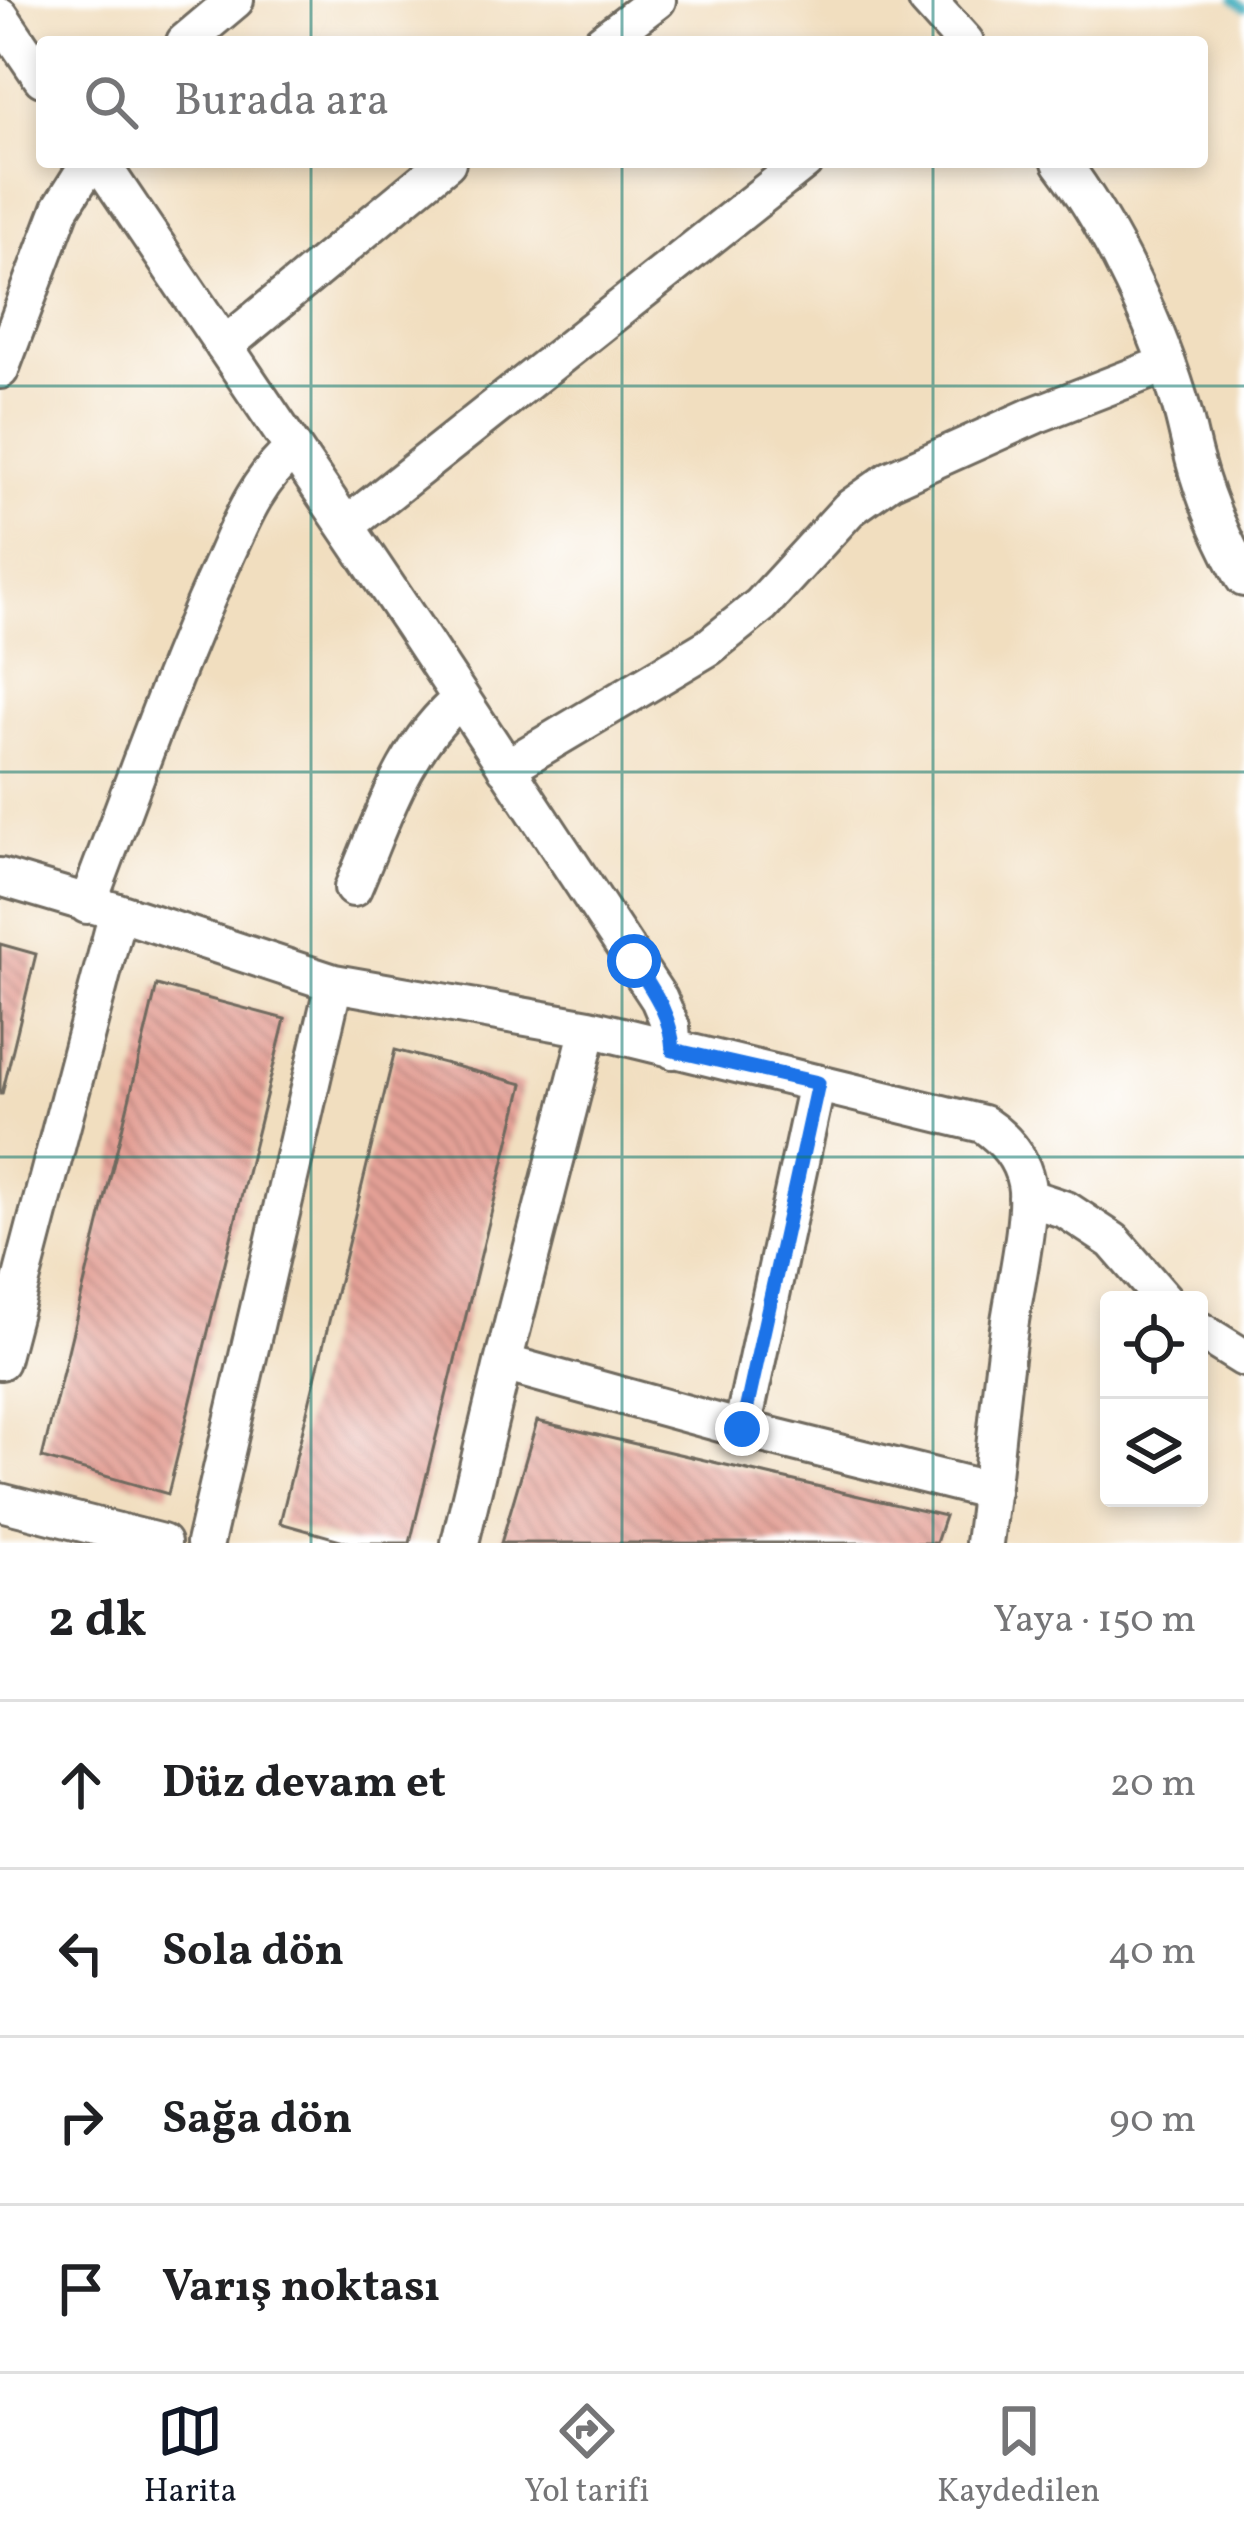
<!DOCTYPE html>
<html lang="tr">
<head>
<meta charset="utf-8">
<style>
	body { margin:0; font-family:Vollkorn,serif; background:#f2f2f2; color:#202124 }
	.controls { position:absolute; right:36px; bottom:36px; display:grid; overflow:hidden; border-radius:12px; box-shadow:0 6px 18px #0003 }
	.controls button { width:108px; height:108px; display:grid; place-items:center; padding:0; border:0; border-bottom:3px solid #e0e0e0; background:#fff; color:#202124; font:60px sans-serif }
	.stop { position:absolute; width:36px; height:36px; margin:-27px; border:9px solid #1a73e8; border-radius:50%; background:#fff }
	.stop.end { background:#1a73e8; border-color:#fff; box-shadow:0 3px 12px #0008 }
	.list { margin:0; padding:0; list-style:none }
	h2 { display:flex; justify-content:space-between; align-items:center; height:156px; margin:0; padding:0 48px; font-size:51px }
	h2 small { font-size:39px; font-weight:400; color:#757577 }
	.list li { display:grid; grid-template-columns:78px 1fr auto; gap:36px; align-items:center; box-sizing:border-box; height:168px; padding:0 48px; border-top:3px solid #e0e0e0 }
	.list b { display:block; font-size:45px; white-space:nowrap }
	.list em { font-size:39px; font-style:normal; color:#757577 }
	.icon { flex:none; width:66px; height:66px; fill:none; stroke:currentColor; stroke-width:2; stroke-linecap:round; stroke-linejoin:round }
	.map { position:relative; flex:none; width:1244px; height:1543px; overflow:hidden }
	.search { position:absolute; background:#fff; box-shadow:0 6px 18px #0003; left:36px; right:36px; top:36px; height:132px; display:flex; align-items:center; gap:30px; box-sizing:border-box; padding:0 42px; border-radius:12px; color:#757577; font-size:45px }
	.sheet { height:828px; background:#fff }
	nav { display:flex; justify-content:space-around; align-items:center; box-sizing:border-box; height:168px; border-top:3px solid #e0e0e0; background:#fff; font-size:33px; color:#757577 }
	nav a { display:grid; justify-items:center; gap:6px }
	nav .on { color:#111827 }
	.map>svg:first-child { display:block }
	.lines { fill:none; stroke-linecap:round; stroke-linejoin:round }
	.stream { stroke:#3eacbc; stroke-width:8 }
	.building { fill:url(#building-back-hatch) }
	.minor-casing { stroke:#706a5f; stroke-width:42 }
	.minor { stroke:#fff; stroke-width:36 }
	.route { stroke:#1a73e8; stroke-width:15 }
	.grid { fill:none; stroke:#0f766e; stroke-width:3; stroke-opacity:0.55 }
</style>
</head>
<body>
<div class="map">
<svg width="1244" height="1543" viewBox="0 0 1244 1543">
	<defs>
		<pattern id="building-back-hatch" width="6" height="6" patternUnits="userSpaceOnUse" patternTransform="scale(3)"><rect width="6" height="6" fill="#e4a096"/><path d="M-1 5l2 2M0 0l6 6M5-1l2 2" fill="none" stroke="#b9837b"/></pattern>
	</defs>
	<rect width="100%" height="100%" fill="#fff"/>
	<filter id="ink" filterUnits="userSpaceOnUse"><feTurbulence type="fractalNoise" baseFrequency=".00833" numOctaves="2"/><feDisplacementMap in="SourceGraphic" scale="24" xChannelSelector="R" yChannelSelector="G"/><feConvolveMatrix kernelMatrix="1 2 1 2 8 2 1 2 1" color-interpolation-filters="sRGB"/></filter>
	<filter id="wash" filterUnits="userSpaceOnUse"><feTurbulence type="fractalNoise" baseFrequency=".004" numOctaves="4" result="noise"/><feDisplacementMap in="SourceGraphic" scale="48" xChannelSelector="R" yChannelSelector="G"/><feGaussianBlur stdDeviation="2.7" result="paint"/><feColorMatrix in="noise" values="0 0 0 0 0 0 0 0 0 0 0 0 0 0 0 0 0 1.4 0 .05"/><feComposite in="paint" operator="in"/></filter>
	<g filter="url(#wash)">
		<rect width="100%" height="100%" fill="#f1debf"/>
		<g class="lines">
			<!-- stream -->
			<path class="stream" d="M1234,0l10,8"/>
		</g>
		<g id="blocks">
			<!-- building -->
			<path class="building" d="M0,944l36,10 -34,140h-2z
				M157,985l128,34 -117,475 -126,-36z
				M395,1050l128,34 -113,459h-59l-71,-20z
				M537,1421l408,95 -9,27h-435z"/>
		</g>
	</g>
	<g filter="url(#ink)">
		<use href="#blocks" fill-opacity="0" stroke="#706a5f" stroke-width="3"/>
		<g class="lines">
			<defs>
				<path id="minor" d="M927,0l38,42
					M0,16l42,62
					M185,42l50,-42
					M602,42l55,-42
					M100,162l312,462 247,375 12,28 2,23
					M1061,162c51,67 99,169 122,251 4,15 7,30 11,45 11,42 29,83 50,120
					M224,346l223,-184
					M0,370l61,-162 29,-46
					M346,526l458,-364
					M506,768l203,-121 52,-42 88,-96 41,-29 145,-65 131,-51
					M0,877l118,35 216,71 255,45 394,96c21,14 38,33 43,59 6,29 -11,105 -16,138 -11,74 -16,148 -26,222
					M353,888c29,-67 50,-141 108,-189
					M87,905c43,-111 81,-222 130,-330 21,-46 37,-93 77,-126
					M1027,1197l39,13 47,31 51,59
					M1199,1330l45,28
					M0,1361l118,-449
					M503,1363l239,66 249,62
					M742,1429l75,-346
					M0,1502l162,41
					M205,1543l129,-560
					M460,1543l43,-180 86,-335"/>
			</defs>
			<!-- minor casing -->
			<use href="#minor" class="minor-casing"/>
			<!-- minor -->
			<use href="#minor" class="minor"/>
		</g>
	</g>
	<g class="lines" filter="url(#ink)">
		<!-- route -->
		<path class="route" d="M634,961c19,29 37,54 39,89l145,33 -76,346"/>
	</g>
	<!-- grid -->
	<path class="grid" d="M311,0v42M622,0v42M933,0v42M311,162v1381M622,162v1381M933,162v1381M0,386h1244M0,772h1244M0,1157h1244"/>
</svg>
<div class="controls">
<button><svg class="icon" aria-label="locate" viewBox="0 0 24 24"><circle cx="12" cy="12" r="6"/><path d="M12 2v4M12 18v4M2 12h4M18 12h4"/></svg></button>
<button><svg class="icon" aria-label="layers" viewBox="0 0 24 24"><path d="M12 4l9 5-9 5-9-5zM3 14l9 5 9-5"/></svg></button>
</div>
<div class="stop" style="left:634px;top:961px"></div>
<div class="stop end" style="left:742px;top:1429px"></div>
<div class="search"><svg class="icon" aria-label="search" viewBox="0 0 24 24"><circle cx="10" cy="10" r="6"/><path d="M15 15l6 6"/></svg>Burada ara</div>
</div>
<section class="sheet">
<h2>2 dk<small>Yaya · 150 m</small></h2>
<ul class="list">
<li><svg class="icon" aria-label="ahead" viewBox="0 0 24 24"><path d="M12 20V5M6 11l6-6 6 6"/></svg><div><b>Düz devam et</b></div><em>20 m</em></li>
<li><svg class="icon" aria-label="left" viewBox="0 0 24 24"><path d="M17 20v-9H6M10 6l-5 5 5 5"/></svg><div><b>Sola dön</b></div><em>40 m</em></li>
<li><svg class="icon" aria-label="right" viewBox="0 0 24 24"><path d="M7 20v-9h11M14 6l5 5-5 5"/></svg><div><b>Sağa dön</b></div><em>90 m</em></li>
<li><svg class="icon" aria-label="arrive" viewBox="0 0 24 24"><path d="M6 21V4h12l-3 4 3 4H6"/></svg><div><b>Varış noktası</b></div></li>
</ul>
</section>
<nav>
<a class="on"><svg class="icon" aria-label="map" viewBox="0 0 24 24"><path d="M3 6l6-2 6 2 6-2v14l-6 2-6-2-6 2zM9 4v14M15 6v14"/></svg>Harita</a>
<a><svg class="icon" aria-label="directions" viewBox="0 0 24 24"><path d="M12 3l9 9-9 9-9-9zM9 14v-3h6M13 9l2 2-2 2"/></svg>Yol tarifi</a>
<a><svg class="icon" aria-label="saved" viewBox="0 0 24 24"><path d="M7 4h10v16l-5-4-5 4z"/></svg>Kaydedilen</a>
</nav>
</body>
</html>
